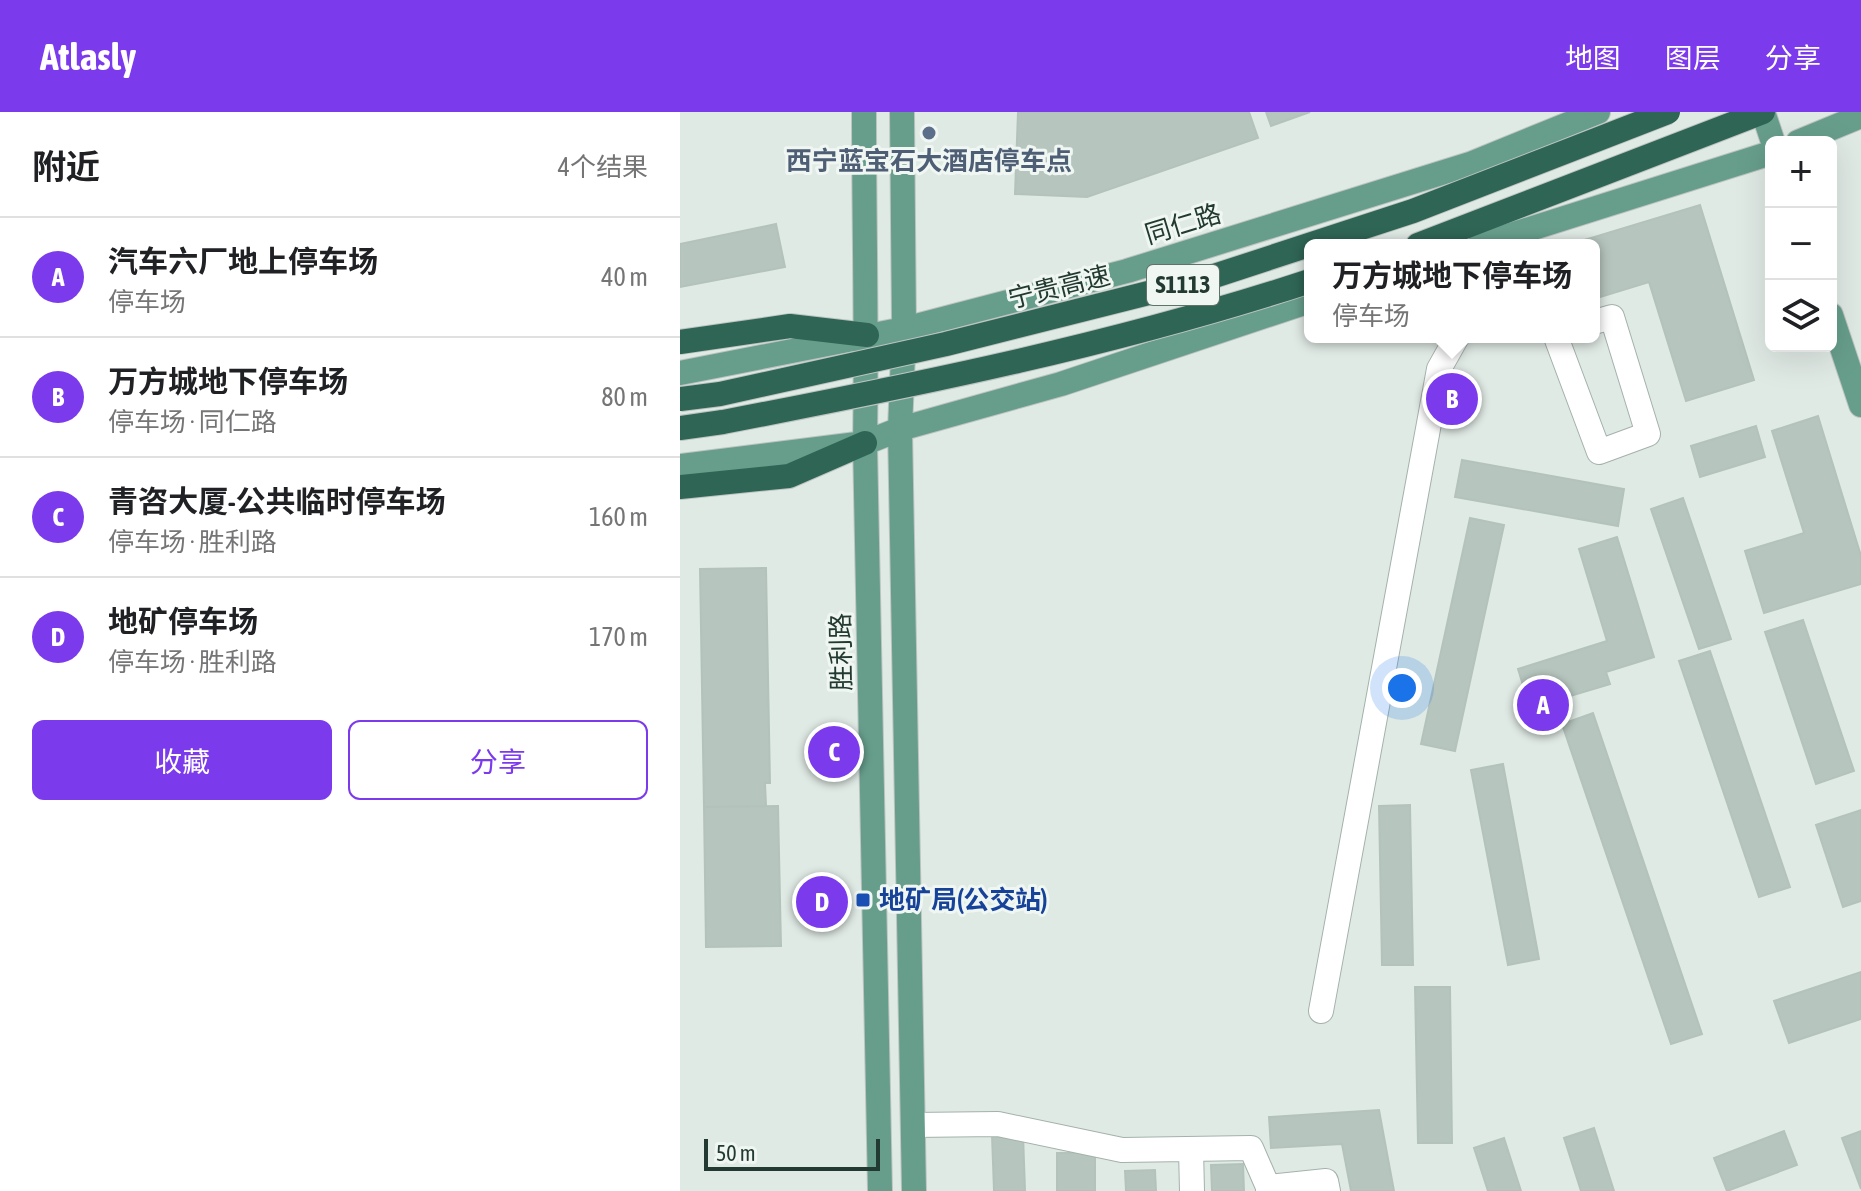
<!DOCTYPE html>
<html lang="zh">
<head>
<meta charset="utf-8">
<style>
	body { margin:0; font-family:"Asap Condensed","Noto Sans SC",sans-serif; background:#f6f6f6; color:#202124 }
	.controls { position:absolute; right:24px; top:24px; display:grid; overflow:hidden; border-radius:12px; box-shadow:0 8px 32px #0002 }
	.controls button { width:72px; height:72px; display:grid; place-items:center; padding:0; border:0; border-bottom:2px solid #e0e0e0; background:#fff; color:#202124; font:40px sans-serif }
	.scale { position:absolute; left:24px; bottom:20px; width:176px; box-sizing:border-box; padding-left:8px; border:4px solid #223a31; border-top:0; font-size:22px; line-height:28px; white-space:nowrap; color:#223a31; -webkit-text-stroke:6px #f0f7f3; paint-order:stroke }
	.you { position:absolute; left:722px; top:576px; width:28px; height:28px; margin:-20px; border:6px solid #fff; border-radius:50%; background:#1a73e8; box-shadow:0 0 0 12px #1a73e833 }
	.badge { display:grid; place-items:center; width:52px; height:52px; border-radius:50%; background:#7c3aed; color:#fff; font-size:26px; font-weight:700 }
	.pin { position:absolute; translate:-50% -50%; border:4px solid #fff; box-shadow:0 2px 8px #0006 }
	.popup { position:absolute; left:624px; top:127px; width:296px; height:104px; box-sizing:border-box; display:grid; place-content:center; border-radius:12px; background:#fff; filter:drop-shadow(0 2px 6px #0005); font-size:26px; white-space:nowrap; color:#757577 }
	.popup b { font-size:30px; color:#202124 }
	.popup::after { content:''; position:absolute; left:50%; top:100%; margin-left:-16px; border:16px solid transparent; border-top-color:#fff }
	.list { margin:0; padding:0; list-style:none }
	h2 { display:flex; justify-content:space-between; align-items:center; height:104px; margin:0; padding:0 32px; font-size:34px }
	h2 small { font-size:26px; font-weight:400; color:#757577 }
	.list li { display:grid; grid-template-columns:52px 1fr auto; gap:24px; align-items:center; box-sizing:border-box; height:120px; padding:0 32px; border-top:2px solid #e0e0e0 }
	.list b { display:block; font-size:30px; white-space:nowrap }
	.list p { margin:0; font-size:26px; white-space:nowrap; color:#757577 }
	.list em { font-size:26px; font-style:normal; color:#757577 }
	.actions { display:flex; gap:16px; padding:24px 32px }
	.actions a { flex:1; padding:18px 0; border:2px solid #7c3aed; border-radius:12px; text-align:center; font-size:28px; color:#7c3aed }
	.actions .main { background:#7c3aed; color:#fff }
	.icon { flex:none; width:44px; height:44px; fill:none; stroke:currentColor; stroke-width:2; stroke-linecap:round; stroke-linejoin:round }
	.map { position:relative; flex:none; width:1181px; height:1079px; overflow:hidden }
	header { display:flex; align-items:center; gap:48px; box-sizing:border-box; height:112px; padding:0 40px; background:#7c3aed; color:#fff }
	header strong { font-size:38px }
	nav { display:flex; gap:44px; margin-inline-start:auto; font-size:28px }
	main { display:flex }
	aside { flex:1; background:#fff }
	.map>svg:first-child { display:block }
	.building { fill:#b6c5be; stroke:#b3c3bb; stroke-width:2 }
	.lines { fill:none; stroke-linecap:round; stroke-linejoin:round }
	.minor-casing { stroke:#a3b2ab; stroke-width:26 }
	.major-casing { stroke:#bdc4c1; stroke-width:26 }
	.highway-casing { stroke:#bdc4c1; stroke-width:26 }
	.minor { stroke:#fff; stroke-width:24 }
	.major { stroke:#679e8b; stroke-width:24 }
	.highway { stroke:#2f6555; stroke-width:24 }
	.highway-bridge-casing { stroke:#bdc4c1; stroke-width:26; stroke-linecap:butt }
	.highway-bridge { stroke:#2f6555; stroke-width:24 }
	.service-dot { fill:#5c6f8a; stroke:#f0f7f3; stroke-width:3 }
	.transit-dot { fill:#1a4fb4; stroke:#f0f7f3; stroke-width:3 }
	.labels { text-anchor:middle; stroke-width:6; stroke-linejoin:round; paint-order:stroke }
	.shield { fill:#f0f7f3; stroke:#60736b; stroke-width:2 }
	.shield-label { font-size:24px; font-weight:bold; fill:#223a31 }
	.service-label { font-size:26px; font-weight:bold; fill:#4e5e75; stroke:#f0f7f3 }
	.street-label { font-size:26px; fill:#223a31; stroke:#f0f7f3 }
	.transit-label { font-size:26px; font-weight:bold; fill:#164399; stroke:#f0f7f3; text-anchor:start }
</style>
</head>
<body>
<header>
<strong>Atlasly</strong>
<nav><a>地图</a><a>图层</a><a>分享</a></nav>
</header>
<main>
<aside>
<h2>附近<small>4个结果</small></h2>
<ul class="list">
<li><span class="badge">A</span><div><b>汽车六厂地上停车场</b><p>停车场</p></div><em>40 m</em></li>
<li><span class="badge">B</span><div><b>万方城地下停车场</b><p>停车场 · 同仁路</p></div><em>80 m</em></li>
<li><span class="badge">C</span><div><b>青咨大厦-公共临时停车场</b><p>停车场 · 胜利路</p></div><em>160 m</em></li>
<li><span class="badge">D</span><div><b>地矿停车场</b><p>停车场 · 胜利路</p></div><em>170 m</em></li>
</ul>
<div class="actions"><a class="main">收藏</a><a>分享</a></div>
</aside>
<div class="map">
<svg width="1181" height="1079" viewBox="0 0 1181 1079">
	<rect width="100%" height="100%" fill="#e0eae5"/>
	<!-- building -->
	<path class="building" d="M338,0h231l9,26 -171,59 -72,-3z
		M586,0h44l-39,14z
		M1020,93l54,175 -68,21 -37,-119 -55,17v-54h-26z
		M96,112l9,43 -105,20v-43z
		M1138,304l43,140v28l-97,29 -19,-62 59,-18 -32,-102z
		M1076,314l9,31 -65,20 -9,-31z
		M782,348l162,29 -6,37 -163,-29z
		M1003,386l48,141 -32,10 -48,-140z
		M790,406l34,7 -49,226 -34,-7z
		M937,425l37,120 -48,15 4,12 -80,24 -12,-39 89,-28 -28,-92z
		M86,456l4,215h-5l1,23 -62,1 -4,-238z
		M1123,508l51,151 -38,13 -51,-152z
		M1030,539l80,236 -31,10 -80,-236z
		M913,601l109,321 -31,10 -109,-320z
		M823,652l36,195 -31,6 -37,-195z
		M730,693l3,160h-31l-3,-159z
		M98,694l3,140 -75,1 -2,-140z
		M1181,698v91l-18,6 -27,-82z
		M1181,860v47l-72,24 -15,-42z
		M735,875h35l2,156h-34z
		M699,998l15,81h-43l-9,-47 -71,4 -2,-31z
		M914,1016l20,63h-33l-17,-53z
		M1104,1019l13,34 -70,26 -13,-33z
		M1181,1019v58l-19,-51z
		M343,1022l2,57h-31l-2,-56z
		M824,1026l17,53h-33l-14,-43z
		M377,1041h38v38h-38z
		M563,1052l1,27h-32l-1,-26z
		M475,1058l1,21h-30l-1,-20z"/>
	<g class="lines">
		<defs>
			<path id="minor" d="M876,225l43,115 49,-18 -36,-117 -18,5
				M641,899l118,-642 18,-32
				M233,1013l85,-1 124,26 129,-2 17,39
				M511,1037l1,42
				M588,1079v-4l58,-6 2,10"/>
			<path id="major" d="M184,0c0,110 3,220 1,331l15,748
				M222,0l2,217 -4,100 14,762
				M1083,0l10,30
				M1118,30l63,-26
				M799,133l292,-92
				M1151,203l30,90
				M0,261l224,-44 223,-58 343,-107 128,-52
				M0,354l185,-23 35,-14 161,-45 249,-83"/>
			<path id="highway" d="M738,133l345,-133
				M0,230l110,-16 77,9
				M0,316l43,-6
				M0,375l109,-11 76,-33"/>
		</defs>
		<!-- minor casing -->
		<use href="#minor" class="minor-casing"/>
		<!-- major casing -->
		<use href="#major" class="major-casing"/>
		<!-- highway casing -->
		<use href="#highway" class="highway-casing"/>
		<!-- minor -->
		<use href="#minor" class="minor"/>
		<!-- major -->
		<use href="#major" class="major"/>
		<!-- highway -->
		<use href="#highway" class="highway"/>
		<defs>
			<path id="highway-bridge" d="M0,287l40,-5 226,-50 262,-66 205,-67 255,-99
				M43,310c198,-38 395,-78 587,-141"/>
		</defs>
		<!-- highway-bridge casing -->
		<use href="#highway-bridge" class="highway-bridge-casing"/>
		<!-- highway-bridge -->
		<use href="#highway-bridge" class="highway-bridge"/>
	</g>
	<!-- markers -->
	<circle class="service-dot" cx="249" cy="21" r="8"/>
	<rect class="transit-dot" x="175" y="780" width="16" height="16" rx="4"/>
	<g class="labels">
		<!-- shield labels -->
		<rect class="shield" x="467" y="153" width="72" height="40" rx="6"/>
		<g class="shield-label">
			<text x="503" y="181">S1113</text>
		</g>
		<!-- service labels -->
		<g class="service-label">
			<text x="249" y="58">西宁蓝宝石大酒店停车点</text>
		</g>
		<!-- street labels -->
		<g class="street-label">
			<text transform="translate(503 112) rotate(-17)" y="9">同仁路</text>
			<text transform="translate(379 175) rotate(-14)" y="9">宁贵高速</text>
			<text transform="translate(161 540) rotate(-91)" y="9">胜利路</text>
		</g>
		<!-- transit labels -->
		<g class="transit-label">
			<text x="199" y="797">地矿局(公交站)</text>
		</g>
	</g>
</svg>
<div class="controls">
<button>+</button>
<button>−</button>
<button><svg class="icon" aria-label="layers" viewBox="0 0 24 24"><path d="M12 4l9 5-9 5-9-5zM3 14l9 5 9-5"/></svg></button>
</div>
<div class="scale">50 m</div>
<div class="you"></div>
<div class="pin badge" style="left:863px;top:593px">A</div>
<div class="pin badge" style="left:772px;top:287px">B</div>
<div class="popup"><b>万方城地下停车场</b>停车场</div>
<div class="pin badge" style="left:154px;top:640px">C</div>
<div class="pin badge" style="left:142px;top:790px">D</div>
</div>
</main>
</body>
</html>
